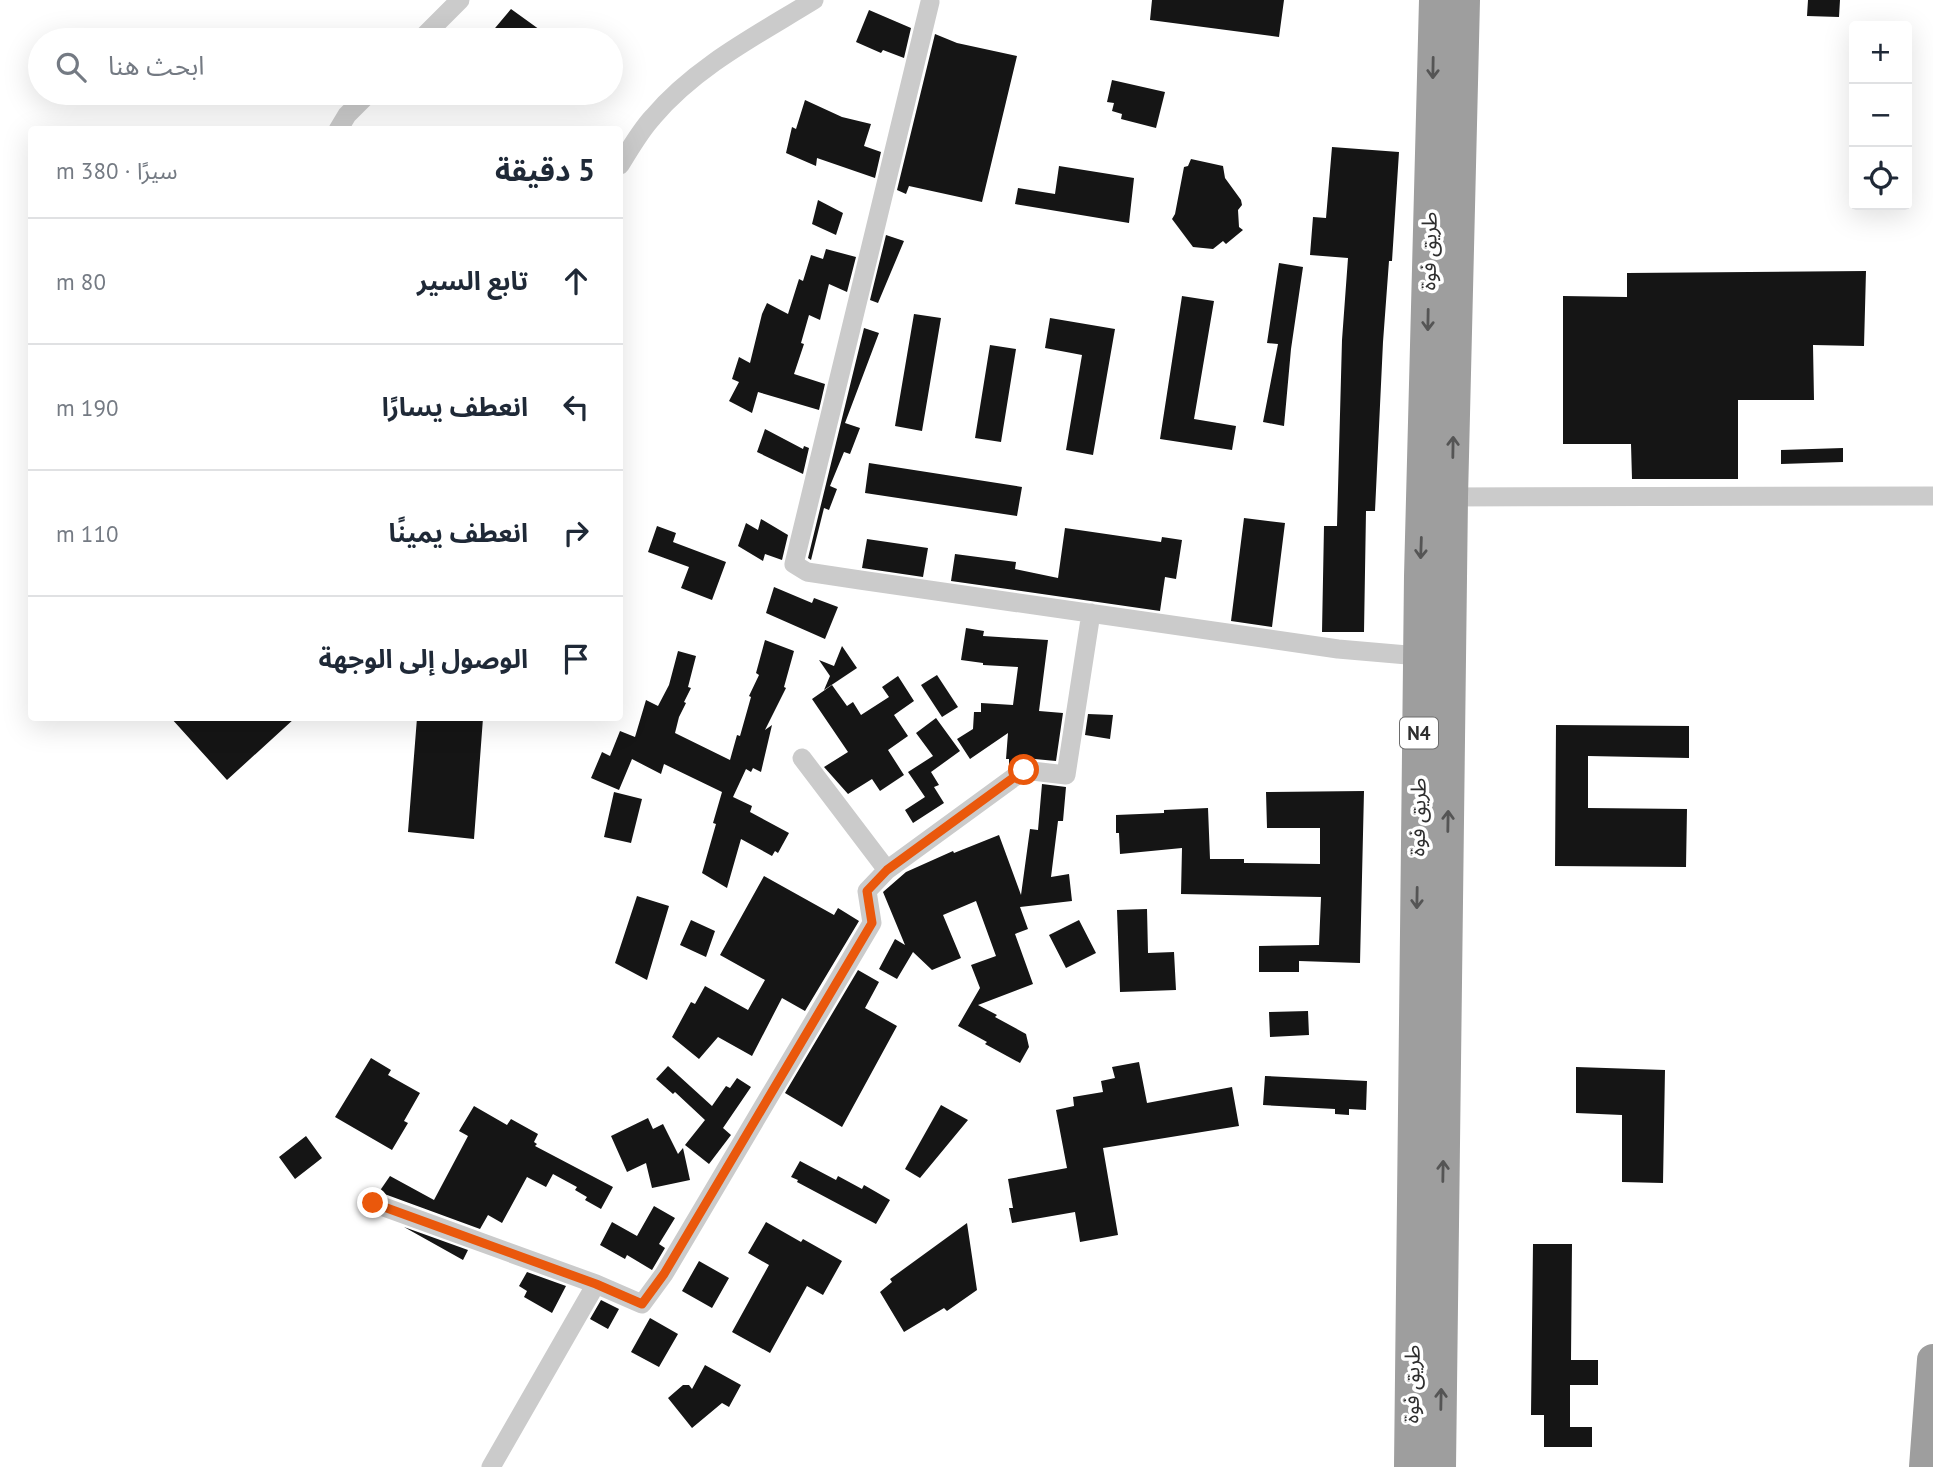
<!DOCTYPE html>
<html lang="ar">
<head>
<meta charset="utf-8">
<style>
	body { margin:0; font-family:"PT Sans","Noto Sans Arabic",sans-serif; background:#f6f6f7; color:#1f2937; direction:rtl }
	.controls { position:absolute; right:21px; top:21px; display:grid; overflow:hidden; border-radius:7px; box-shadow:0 7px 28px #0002 }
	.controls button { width:63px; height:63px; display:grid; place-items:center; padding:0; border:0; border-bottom:2px solid #e0e1e3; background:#fff; color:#1f2937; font:35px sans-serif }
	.stop { position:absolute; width:21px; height:21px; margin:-16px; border:5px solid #ea580c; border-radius:50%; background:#fff }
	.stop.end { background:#ea580c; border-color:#fff; box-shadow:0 2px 7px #0008 }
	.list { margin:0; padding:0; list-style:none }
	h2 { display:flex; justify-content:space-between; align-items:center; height:91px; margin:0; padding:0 28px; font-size:30px }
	h2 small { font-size:23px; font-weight:400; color:#747a83 }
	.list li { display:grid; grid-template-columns:46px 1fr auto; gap:21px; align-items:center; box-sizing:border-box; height:126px; padding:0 28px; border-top:2px solid #e0e1e3 }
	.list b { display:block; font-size:26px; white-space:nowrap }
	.list em { font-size:23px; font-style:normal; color:#747a83 }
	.icon { flex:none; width:38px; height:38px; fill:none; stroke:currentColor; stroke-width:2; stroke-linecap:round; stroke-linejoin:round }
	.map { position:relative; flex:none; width:1933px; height:1467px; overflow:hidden; direction:ltr }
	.search { position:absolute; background:#fff; box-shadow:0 7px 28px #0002; left:28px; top:28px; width:595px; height:77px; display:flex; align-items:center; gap:18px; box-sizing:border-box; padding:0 24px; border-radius:38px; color:#747a83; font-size:26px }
	.panel { position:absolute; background:#fff; box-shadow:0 7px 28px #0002; left:28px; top:126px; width:595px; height:595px; border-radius:7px; direction:rtl }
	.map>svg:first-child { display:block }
	.building { fill:#151515 }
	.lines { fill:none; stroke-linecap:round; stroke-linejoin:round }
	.minor { stroke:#cbcbcb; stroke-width:19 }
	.trunk { stroke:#9e9e9e; stroke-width:32 }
	.oneway { stroke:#555 }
	.route { stroke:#ea580c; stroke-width:9 }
	.labels { text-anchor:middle; stroke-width:7; stroke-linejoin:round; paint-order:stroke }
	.shield { fill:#fff; stroke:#6d6d6d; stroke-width:2 }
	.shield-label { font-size:19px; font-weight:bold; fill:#2e2e2e }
	.street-label { font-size:21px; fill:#2e2e2e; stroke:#fff }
</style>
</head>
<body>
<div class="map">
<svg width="1933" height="1467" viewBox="0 0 1933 1467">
	<rect width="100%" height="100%" fill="#fff"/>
	<!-- building -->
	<path class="building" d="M1152,0h132l-5,37 -129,-17z
		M1808,0h32l-1,17 -32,-1z
		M511,9l43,31h-69z
		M869,10l42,18 -7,30 -21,-8 -2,3 -25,-11z
		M935,34l22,9 60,13 -35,146 -73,-16 -3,8 -9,-4z
		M1112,80l53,12 -9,36 -35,-9 1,-5 -10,-3 2,-8 -7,-1z
		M805,100l37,17 29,7 -7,22 17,6 -6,26 -58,-20 -1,8 -30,-13 6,-26 4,2z
		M1332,147l67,5 -7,109h-3l-6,81 -8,169h-9l-2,121h-42l2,-106h13l5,-186 6,-82 -38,-3 3,-38 13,1z
		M1191,159l32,7 2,12 16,22 1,5 -4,5 1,17 4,3 -17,14 -3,-3 -10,8 -20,-2 -21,-28 3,-5 9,-47 4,-1z
		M1059,166l75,12 -5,45 -114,-19 3,-16 37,6z
		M818,200l25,13 -7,22 -24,-11z
		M886,235l18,6 -26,62 -8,-3z
		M826,249l30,8 -9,35 -18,-8 -9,36 -11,-5 -8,28 3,1 -10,30 31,10 -6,26 -61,-18 -6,21 -23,-12 10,-19 -7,-3 7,-22 11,6 12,-49 5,-11 21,11 11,-35 4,2 8,-26 12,4z
		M1279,263l24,4 -12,82 -7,77 -21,-4 15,-78 -11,-1z
		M1866,271l-2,75 -51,-1 1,55h-76v79h-106l-1,-35h-68v-148l64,1v-24z
		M1182,296l32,5 -20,118 42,7 -4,24 -72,-11z
		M914,314l27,4 -19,113 -27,-5z
		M1050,318l65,11 -22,126 -27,-5 16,-95 -37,-7z
		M864,328l15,5 -34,90 15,5 -10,26 -6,-2 -14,34 7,3 -8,21 -5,-2 -13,52 -3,-2z
		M990,345l26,4 -15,93 -26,-4z
		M765,429l38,20 1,-3 5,2 -6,26 -46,-22z
		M1843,448v14l-62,2v-14z
		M869,463l153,24 -5,29 -152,-23z
		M1244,518l41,5 -13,104 -41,-6z
		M761,519l27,16 -6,25 -17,-6 -2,7 -25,-15 8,-23 12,7z
		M657,526l19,7 -3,9 53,20 -14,38 -31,-12 8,-21 -41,-15z
		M1065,528l96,14 1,-5 20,3 -6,39 -11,-2 -5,34 -209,-30 4,-27 61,8 -1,7 43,9z
		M867,539l61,9 -5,29 -61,-9z
		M774,587l38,16 2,-5 24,9 -13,32 -59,-26z
		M966,628l18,3 -1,5 65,4 -9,71 24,2 -7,48 -32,-3 -15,8v-7h-3l2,-26 -38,26 -13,-20 16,-10 1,-17h7v-9l32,2 5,-38 -35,-2v-2l-22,-3z
		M765,640l29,11 -10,36 2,1 -21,42 7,-5 -11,47 -8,-4 -2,4 -5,-3 -13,28 19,9 -2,6 39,21 -11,20 -3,-2 -3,5 -31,-17 -14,49 -25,-15 14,-49 -3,-1 9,-31 -58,-28 -3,10 -29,-15 -13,31 -28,-12 11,-26 8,4 10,-25 15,6 11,-37 12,6 11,-21 9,-34 18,5 -8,31 3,1 -7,14 2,1 -7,14 -4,16 55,27 7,-25 3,1 11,-39 -2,-1 10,-21 -3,-2z
		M842,646l15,22 -33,22 6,-14 -11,-16 15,6z
		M937,675l21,32 -16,10 -21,-32z
		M898,676l16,25 -20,14 14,21 -20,14 16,25 -24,16 -8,-12 -24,15 -24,-27 24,-15 -36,-53 20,-14 15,21 6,-4 8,13 28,-18 -7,-10z
		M1088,714l25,1 -3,24 -25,-4z
		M171,718h124l-68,62z
		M417,718h66l-9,121 -66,-7z
		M936,718l24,33 -29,21 8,13 -5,2 10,16 -31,20 -8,-13 20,-13 -17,-25 25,-16 -17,-23z
		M1556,725l133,1v32l-101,-2v52l99,1 -1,58 -131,-1z
		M1042,784l24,3 -3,34h-5l-7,56 18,-3 3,27 -52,6 8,22 -13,5 18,50 -55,21 19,10 -2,2 31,17 3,13 -9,16 -35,-19 2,-2 -29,-16 22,-38 -9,-23 25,-9 -20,-55 -33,14 18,43 -29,12 -19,-18 -16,27 -18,-10 16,-30 10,6 -22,-53 23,-20 47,-21 1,2 45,-18 22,60 9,-66 8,1z
		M1364,791l-4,172 -61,-2v11h-40v-26l60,-1 2,-48 -140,-3 1,-46 -62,6 -1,-21h-3v-18l48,-2v-3l44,-2 2,51h34v4l76,1v-36h-53l-1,-36z
		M614,792l28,7 -11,44 -27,-6z
		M764,876l70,39 4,-7 21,13 -54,90 -23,-13 -30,58 -34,-19 -19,22 -27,-22 19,-35 4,2 10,-18 43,24 17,-30 -45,-25z
		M637,896l32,10 -22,74 -32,-17z
		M1147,909l1,44 26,-1 2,38 -56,2 -3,-82z
		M691,920l24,11 -9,26 -26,-12z
		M1079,920l17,33 -30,15 -17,-33z
		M858,970l21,12 -14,26 32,18 -55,101 -57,-34z
		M1308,1011l1,24 -39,2 -1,-25z
		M371,1058l20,12 -3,5 32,18 -16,28 4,2 -16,27 -57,-33z
		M1139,1062l8,41 85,-16 7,39 -136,22 15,87 -38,7 -5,-30 -63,11 -3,-15h4l-5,-29 59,-11 -11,-58 18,-4 -1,-9 30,-5 -2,-11 14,-3 -3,-11z
		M668,1066l44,40 14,-20 4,2 7,-10 14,9 -28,41 8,7 -22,29 -24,-19 20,-25 -30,-28 -2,2 -17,-15z
		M1576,1067l89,3 -2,113 -41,-1v-67l-46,-2z
		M1265,1076l102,5 -1,29 -17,-1v6l-14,-1v-5l-72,-4z
		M941,1105l27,15 -48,58 -15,-9z
		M474,1106l33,19 4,-6 27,15 -4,8 3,2 -2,2 78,41 -12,22 -16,-9 2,-3 -12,-7 2,-3 -24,-13 -7,13 -19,-10 -25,46 -14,-8 -8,14 -101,-37 11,-16 44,24 34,-64 -9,-5z
		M648,1118l5,11 10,-5 15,30 5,-6 7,32 -38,8 -6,-25 -19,9 -16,-36z
		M306,1136l16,22 -27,21 -16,-22z
		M800,1161l36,19 2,-4 24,13 2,-4 26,15 -14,24 -79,-42 1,-2 -7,-3z
		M654,1206l21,12 -16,26 6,4 -13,22 -25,-15 -2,4 -25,-14 12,-23 25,14z
		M766,1222l35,20 2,-3 39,22 -19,34 -16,-9 -37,67 -38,-21 37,-67 -21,-12z
		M967,1223l10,67 -30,21 -3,-3 -40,24 -24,-40 12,-10 -2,-3z
		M404,1227l64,23 -5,10z
		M1533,1244h39l-1,116h27v25h-28v42h22v20h-48v-32h-13z
		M699,1261l30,17 -17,30 -30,-17z
		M527,1272l39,14 -14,27 -28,-16 3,-6 -8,-5z
		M601,1300l18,9 -11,20 -18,-10z
		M650,1318l28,16 -19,33 -28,-15z
		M705,1365l36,20 -12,22 -7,-4 -30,25 -24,-30 15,-13h6l3,4z"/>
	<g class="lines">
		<!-- minor -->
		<path class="minor" d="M930,2l-136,562 13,8 53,8 478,69 81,7
			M420,40l40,-40
			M338,130l9,-15 22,-22
			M620,165c10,-16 20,-34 33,-48 43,-51 106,-83 161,-117
			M1444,497l489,-1
			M802,758l85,112 137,-100 42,5 25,-162
			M373,1203l223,81 46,20 22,-30 208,-351 -5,-32 20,-21
			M491,1467l105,-183"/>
		<!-- trunk -->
		<path class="trunk" d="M1410,1467l10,-891 15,-576
			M1440,1467l12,-970 12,-497
			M1925,1467l8,-107"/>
	</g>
	<!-- one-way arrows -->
	<defs><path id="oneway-shaft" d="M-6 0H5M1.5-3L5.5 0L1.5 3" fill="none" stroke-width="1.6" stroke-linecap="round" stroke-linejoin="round" transform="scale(1.75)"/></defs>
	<g class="oneway">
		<use href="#oneway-shaft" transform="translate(1433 68) rotate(91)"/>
		<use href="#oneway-shaft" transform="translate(1428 320) rotate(91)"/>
		<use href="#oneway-shaft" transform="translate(1453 447) rotate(-89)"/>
		<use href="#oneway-shaft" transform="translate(1421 548) rotate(92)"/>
		<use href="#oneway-shaft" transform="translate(1448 821) rotate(-89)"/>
		<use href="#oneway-shaft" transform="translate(1417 898) rotate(91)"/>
		<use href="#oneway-shaft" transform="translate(1443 1171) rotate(-89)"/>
		<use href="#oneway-shaft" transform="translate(1441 1399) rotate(-89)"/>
	</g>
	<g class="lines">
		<!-- route -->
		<path class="route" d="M373,1203l223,81 46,20 22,-30 208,-351 -5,-32 20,-21 137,-100"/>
	</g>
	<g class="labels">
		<!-- shield labels -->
		<rect class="shield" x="1400" y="717.5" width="38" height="31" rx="5"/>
		<g class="shield-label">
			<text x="1419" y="740">N4</text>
		</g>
		<!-- street labels -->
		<g class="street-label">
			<text transform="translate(1429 251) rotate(-89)" y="7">طريق فوة</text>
			<text transform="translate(1418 817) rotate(-89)" y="7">طريق فوة</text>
			<text transform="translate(1412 1384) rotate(-89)" y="7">طريق فوة</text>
		</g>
	</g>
</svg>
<div class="controls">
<button>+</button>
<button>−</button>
<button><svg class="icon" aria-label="locate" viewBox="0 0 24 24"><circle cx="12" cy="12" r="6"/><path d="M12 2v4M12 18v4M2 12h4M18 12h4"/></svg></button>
</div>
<div class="stop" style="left:1024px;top:770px"></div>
<div class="stop end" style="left:373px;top:1203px"></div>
<div class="search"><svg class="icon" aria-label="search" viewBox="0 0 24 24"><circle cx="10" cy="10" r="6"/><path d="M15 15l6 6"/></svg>ابحث هنا</div>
<section class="panel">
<h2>5 دقيقة<small>سيرًا · 380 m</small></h2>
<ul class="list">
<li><svg class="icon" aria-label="ahead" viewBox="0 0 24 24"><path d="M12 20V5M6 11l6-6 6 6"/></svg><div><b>تابع السير</b></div><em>80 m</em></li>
<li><svg class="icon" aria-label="left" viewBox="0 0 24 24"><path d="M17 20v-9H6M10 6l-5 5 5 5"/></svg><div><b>انعطف يسارًا</b></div><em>190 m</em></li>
<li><svg class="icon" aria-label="right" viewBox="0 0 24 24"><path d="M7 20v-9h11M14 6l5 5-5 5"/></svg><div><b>انعطف يمينًا</b></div><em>110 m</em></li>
<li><svg class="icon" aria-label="arrive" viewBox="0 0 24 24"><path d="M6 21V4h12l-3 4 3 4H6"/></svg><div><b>الوصول إلى الوجهة</b></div></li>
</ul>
</section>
</div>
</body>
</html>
